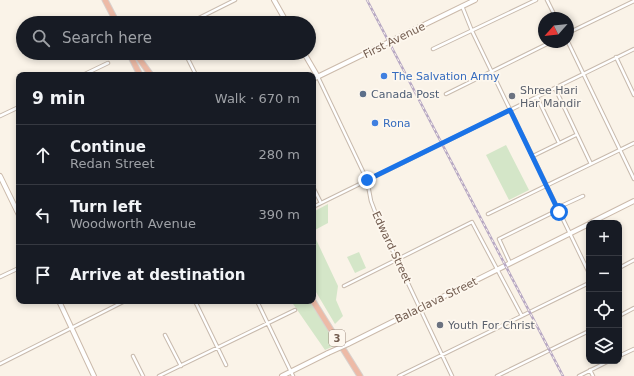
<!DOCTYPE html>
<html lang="en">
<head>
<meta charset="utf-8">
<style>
	body { margin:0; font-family:"DejaVu Sans",sans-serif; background:#20242c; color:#f1f3f6 }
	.controls { position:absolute; right:12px; bottom:12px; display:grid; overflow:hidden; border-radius:8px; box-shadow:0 2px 6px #0003 }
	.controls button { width:36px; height:36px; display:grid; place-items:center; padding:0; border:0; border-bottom:1px solid #363941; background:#171b24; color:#f1f3f6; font:20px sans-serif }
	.compass { position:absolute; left:538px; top:12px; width:36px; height:36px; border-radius:50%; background:#171b24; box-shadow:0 2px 6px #0003; rotate:243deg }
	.stop { position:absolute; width:12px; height:12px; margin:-9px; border:3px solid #1a73e8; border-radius:50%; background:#fff }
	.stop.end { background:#1a73e8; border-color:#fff; box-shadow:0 1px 4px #0008 }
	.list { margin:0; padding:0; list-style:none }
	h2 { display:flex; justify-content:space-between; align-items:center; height:52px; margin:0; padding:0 16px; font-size:17px }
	h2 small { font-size:13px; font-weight:400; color:#9ea1a6 }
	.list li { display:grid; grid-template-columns:26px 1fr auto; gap:12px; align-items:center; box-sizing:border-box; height:60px; padding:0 16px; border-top:1px solid #363941 }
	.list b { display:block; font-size:15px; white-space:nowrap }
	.list p { margin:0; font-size:13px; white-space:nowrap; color:#9ea1a6 }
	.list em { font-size:13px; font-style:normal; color:#9ea1a6 }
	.icon { flex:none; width:22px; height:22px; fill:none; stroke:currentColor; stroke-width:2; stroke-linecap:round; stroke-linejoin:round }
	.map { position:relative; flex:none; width:634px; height:376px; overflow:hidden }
	.search { position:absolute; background:#171b24; box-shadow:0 2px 6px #0003; left:16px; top:16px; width:300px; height:44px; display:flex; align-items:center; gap:10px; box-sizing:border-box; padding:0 14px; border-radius:22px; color:#9ea1a6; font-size:15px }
	.panel { position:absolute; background:#171b24; box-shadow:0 2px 6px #0003; left:16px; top:72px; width:300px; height:232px; border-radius:8px }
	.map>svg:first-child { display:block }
	.green { fill:#d4e6c8 }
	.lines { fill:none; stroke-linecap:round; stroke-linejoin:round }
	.street-casing { stroke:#c8baad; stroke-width:4.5 }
	.secondary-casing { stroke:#cbbaab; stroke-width:6 }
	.highway-casing { stroke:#d8d1ce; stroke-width:7 }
	.street { stroke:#fff; stroke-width:2.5 }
	.secondary { stroke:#fff; stroke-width:4 }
	.highway { stroke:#edbaa6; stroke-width:5 }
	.rail-casing { stroke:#b7a8c3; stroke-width:2.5 }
	.rail { stroke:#fdf7ee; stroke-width:1; stroke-dasharray:3; stroke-linecap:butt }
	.secondary-bridge-casing { stroke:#cbbaab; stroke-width:6; stroke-linecap:butt }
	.secondary-bridge { stroke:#fff; stroke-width:4 }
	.route { stroke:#1a73e8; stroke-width:5 }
	.shop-dot { fill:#3f7fe0; stroke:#fdf7ee; stroke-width:1.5 }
	.service-dot { fill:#5c6f8a; stroke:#fdf7ee; stroke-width:1.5 }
	.worship-dot { fill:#6b7280; stroke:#fdf7ee; stroke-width:1.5 }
	.labels { text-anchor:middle; stroke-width:3.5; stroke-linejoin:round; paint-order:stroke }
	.shield { fill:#fdf7ee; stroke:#9c8a7f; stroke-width:1 }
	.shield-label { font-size:10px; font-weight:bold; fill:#725c4f }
	.street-label { font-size:11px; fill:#725c4f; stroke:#fdf7ee }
	.shop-label { font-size:11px; fill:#366cbe; stroke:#fdf7ee; text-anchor:start }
	.worship-label { font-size:11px; fill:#5b616d; stroke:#fdf7ee; text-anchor:start }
	.service-label { font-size:11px; fill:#4e5e75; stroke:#fdf7ee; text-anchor:start }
</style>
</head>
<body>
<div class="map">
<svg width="634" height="376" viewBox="0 0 634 376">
	<rect width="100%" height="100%" fill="#faf3e8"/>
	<!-- green -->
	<path class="green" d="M506,145l23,45 -20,10 -23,-45z
		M328,204v19l-15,8v-19z
		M313,233l25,53 -2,14 7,16 -8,8 -22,-37z
		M359,252l7,16 -11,5 -8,-16z
		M291,301h18l29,43 -13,6z"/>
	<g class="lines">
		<defs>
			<path id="street" d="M547,0l9,18
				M462,6l10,25 117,242
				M189,23l46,-23
				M568,33l66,-32
				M568,42l66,137
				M433,49l103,-49
				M185,53l11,22
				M616,57l18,38
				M83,75l25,-12
				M318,77l49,103 4,21 8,21 73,154
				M555,88l36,76
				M446,94l105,-52
				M537,97l22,46
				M0,116l19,-9
				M533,156l43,-21
				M313,187l8,16
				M313,207l321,-158
				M557,208l26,-12
				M488,214l146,-71
				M510,263l-11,-24 59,-29
				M619,268l15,-8
				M0,277l19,-9
				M344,286l128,-64 50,94
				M195,301l31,64
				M257,301l36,75
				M619,316l15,-8
				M165,335l16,31
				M133,356l10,20
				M619,356l15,-7
				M0,364l125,-63
				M590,370l3,6
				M159,376l136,-66
				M399,376l190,-93
				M497,376l92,-45
				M579,376l30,-15"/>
			<path id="secondary" d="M274,0l13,23
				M304,53l14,24
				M313,79l162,-79
				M0,176l19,39
				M590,223l44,-22
				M59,301l35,75
				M348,344l241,-120
				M282,376l46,-23"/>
			<path id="highway" d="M105,0l12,23
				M129,53l11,22
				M135,53l16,22
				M313,301l47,75"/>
		</defs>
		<!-- street casing -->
		<use href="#street" class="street-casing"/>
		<!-- secondary casing -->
		<use href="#secondary" class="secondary-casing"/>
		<!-- highway casing -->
		<use href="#highway" class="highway-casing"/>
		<!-- street -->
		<use href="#street" class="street"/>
		<!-- secondary -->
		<use href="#secondary" class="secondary"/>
		<!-- highway -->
		<use href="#highway" class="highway"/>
		<defs>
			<path id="rail" d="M367,0l196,376"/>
		</defs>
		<!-- rail casing -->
		<use href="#rail" class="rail-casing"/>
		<!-- rail -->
		<use href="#rail" class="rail"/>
		<defs>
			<path id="secondary-bridge" d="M328,353l20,-9"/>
		</defs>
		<!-- secondary-bridge casing -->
		<use href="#secondary-bridge" class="secondary-bridge-casing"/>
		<!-- secondary-bridge -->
		<use href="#secondary-bridge" class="secondary-bridge"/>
	</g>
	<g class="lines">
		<!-- route -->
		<path class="route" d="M367,180l143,-70 49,102"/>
	</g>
	<!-- markers -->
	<g class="shop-dot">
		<circle cx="384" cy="76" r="4"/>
		<circle cx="375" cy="123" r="4"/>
	</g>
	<circle class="service-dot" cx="363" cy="94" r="4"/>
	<g class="worship-dot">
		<circle cx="512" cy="96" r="4"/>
		<circle cx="440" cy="325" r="4"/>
	</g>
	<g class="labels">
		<!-- shield labels -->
		<rect class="shield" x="329" y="330" width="16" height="16" rx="3"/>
		<g class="shield-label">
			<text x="337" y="342">3</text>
		</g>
		<!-- street labels -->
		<g class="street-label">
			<text transform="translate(394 40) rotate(-26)" y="4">First Avenue</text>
			<text transform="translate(392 247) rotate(65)" y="4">Edward Street</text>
			<text transform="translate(436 300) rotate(-26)" y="4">Balaclava Street</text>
		</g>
		<!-- shop labels -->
		<g class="shop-label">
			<text x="392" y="80">The Salvation Army</text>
			<text x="383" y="127">Rona</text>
		</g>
		<!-- worship labels -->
		<g class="worship-label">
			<text x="520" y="94">Shree Hari<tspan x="520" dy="13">Har Mandir</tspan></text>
			<text x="448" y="329">Youth For Christ</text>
		</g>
		<!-- service labels -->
		<g class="service-label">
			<text x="371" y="98">Canada Post</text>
		</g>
	</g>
</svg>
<div class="controls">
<button>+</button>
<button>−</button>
<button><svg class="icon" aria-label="locate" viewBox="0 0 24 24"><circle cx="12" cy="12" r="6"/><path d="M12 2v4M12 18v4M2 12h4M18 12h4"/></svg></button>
<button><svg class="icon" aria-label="layers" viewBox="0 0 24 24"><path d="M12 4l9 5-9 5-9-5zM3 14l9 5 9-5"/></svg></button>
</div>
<svg class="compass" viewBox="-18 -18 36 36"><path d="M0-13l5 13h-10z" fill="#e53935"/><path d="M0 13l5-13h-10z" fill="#9ea1a6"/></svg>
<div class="stop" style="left:559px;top:212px"></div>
<div class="stop end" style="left:367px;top:180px"></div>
<div class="search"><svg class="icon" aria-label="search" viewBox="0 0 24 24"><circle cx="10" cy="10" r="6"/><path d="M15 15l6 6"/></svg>Search here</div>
<section class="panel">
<h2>9 min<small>Walk · 670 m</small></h2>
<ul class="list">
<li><svg class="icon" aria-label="ahead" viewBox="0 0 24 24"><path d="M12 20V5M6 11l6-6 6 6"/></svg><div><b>Continue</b><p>Redan Street</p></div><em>280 m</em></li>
<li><svg class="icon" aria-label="left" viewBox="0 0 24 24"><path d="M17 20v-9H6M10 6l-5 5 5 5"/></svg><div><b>Turn left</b><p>Woodworth Avenue</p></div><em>390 m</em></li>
<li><svg class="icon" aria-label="arrive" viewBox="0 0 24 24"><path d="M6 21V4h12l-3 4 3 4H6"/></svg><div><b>Arrive at destination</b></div></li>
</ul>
</section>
</div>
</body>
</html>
